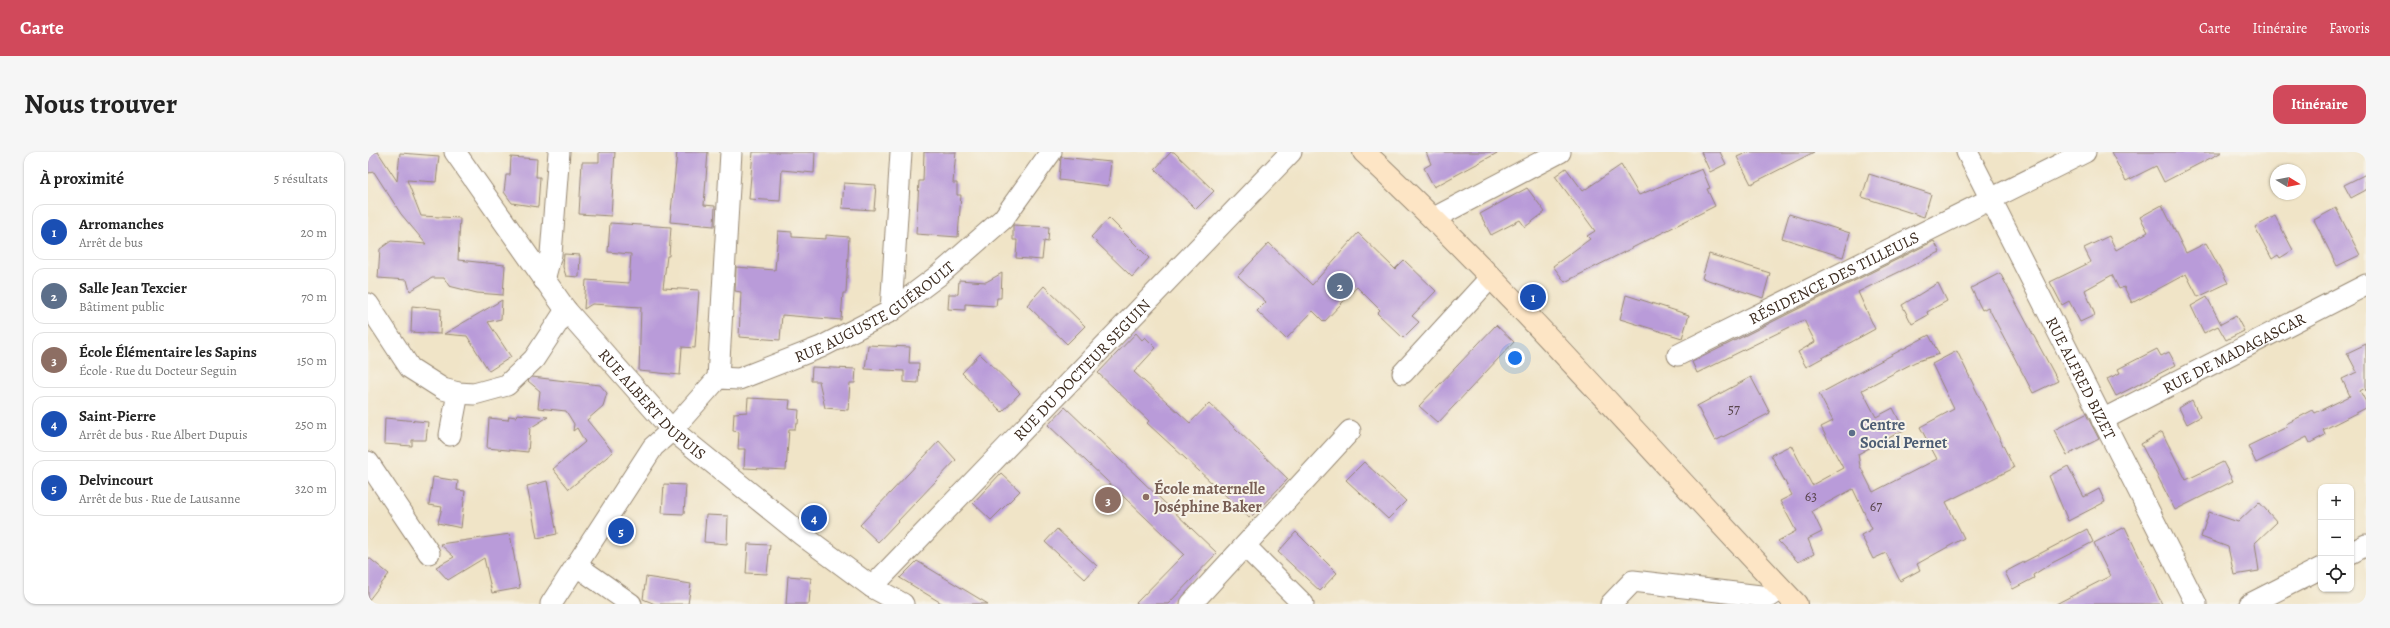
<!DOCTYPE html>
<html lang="fr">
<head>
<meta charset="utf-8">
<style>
	body { margin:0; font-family:Alegreya,serif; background:#f6f6f6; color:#222 }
	.controls { position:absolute; right:12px; bottom:12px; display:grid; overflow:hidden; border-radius:8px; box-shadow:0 1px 3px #0004 }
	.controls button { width:36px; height:36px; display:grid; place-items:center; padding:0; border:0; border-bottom:1px solid #e0e0e0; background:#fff; color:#222; font:20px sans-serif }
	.compass { position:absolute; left:1902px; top:12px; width:36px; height:36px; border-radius:50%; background:#fff; box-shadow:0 1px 3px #0004; rotate:100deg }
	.you { position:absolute; left:1147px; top:206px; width:14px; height:14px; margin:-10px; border:3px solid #fff; border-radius:50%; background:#1a73e8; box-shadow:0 0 0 6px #1a73e833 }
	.badge { display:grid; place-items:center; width:26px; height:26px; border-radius:50%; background:#d1495b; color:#fff; font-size:13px; font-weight:700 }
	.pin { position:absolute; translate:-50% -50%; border:2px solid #fff; box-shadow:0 1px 4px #0006 }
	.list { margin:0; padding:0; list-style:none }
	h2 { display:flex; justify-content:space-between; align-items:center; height:52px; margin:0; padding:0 16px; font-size:17px }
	h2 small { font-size:13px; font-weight:400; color:#767676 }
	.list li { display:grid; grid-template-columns:26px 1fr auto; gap:12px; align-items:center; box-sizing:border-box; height:56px; margin:0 8px 8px; padding:0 8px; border:1px solid #e0e0e0; border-radius:12px }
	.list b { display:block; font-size:15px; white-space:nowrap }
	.list p { margin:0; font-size:13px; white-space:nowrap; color:#767676 }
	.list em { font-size:13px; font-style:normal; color:#767676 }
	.icon { flex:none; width:22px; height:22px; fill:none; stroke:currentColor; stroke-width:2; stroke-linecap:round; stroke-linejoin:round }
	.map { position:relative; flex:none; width:1998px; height:452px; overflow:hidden; border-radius:12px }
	header { display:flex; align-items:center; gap:24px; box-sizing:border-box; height:56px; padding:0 20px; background:#d1495b; color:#fff }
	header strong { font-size:19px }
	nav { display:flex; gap:22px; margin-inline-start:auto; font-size:14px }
	.intro { display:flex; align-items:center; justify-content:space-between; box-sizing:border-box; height:96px; padding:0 24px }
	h1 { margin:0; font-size:28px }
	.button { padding:10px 18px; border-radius:12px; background:#d1495b; color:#fff; font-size:14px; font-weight:700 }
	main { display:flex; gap:24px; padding:0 24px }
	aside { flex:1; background:#fff; border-radius:12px; box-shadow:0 1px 3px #0004 }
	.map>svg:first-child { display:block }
	.building { fill:#b99bd9 }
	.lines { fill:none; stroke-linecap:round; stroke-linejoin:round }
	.street-casing { stroke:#968772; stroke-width:23 }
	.secondary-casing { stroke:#968772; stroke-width:24 }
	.street { stroke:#fff; stroke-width:21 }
	.secondary { stroke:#fde5c5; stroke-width:22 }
	.service-dot { fill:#5c6f8a; stroke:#f7f3e8; stroke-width:1.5 }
	.education-dot { fill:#8d6e63; stroke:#f7f3e8; stroke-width:1.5 }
	.labels { text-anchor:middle; stroke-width:4; stroke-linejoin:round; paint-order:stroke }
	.number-label { font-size:14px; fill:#5a464d }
	.street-label { font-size:16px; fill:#3b2a1e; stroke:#f7f3e8 }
	.service-label { font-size:16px; font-weight:bold; fill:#4e5e75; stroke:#f7f3e8; text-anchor:start }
	.education-label { font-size:16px; font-weight:bold; fill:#785e54; stroke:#f7f3e8; text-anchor:start }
</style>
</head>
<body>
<header>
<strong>Carte</strong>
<nav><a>Carte</a><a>Itinéraire</a><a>Favoris</a></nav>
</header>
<div class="intro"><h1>Nous trouver</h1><a class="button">Itinéraire</a></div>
<main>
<aside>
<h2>À proximité<small>5 résultats</small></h2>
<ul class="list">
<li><span class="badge" style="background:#1a4fb4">1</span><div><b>Arromanches</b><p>Arrêt de bus</p></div><em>20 m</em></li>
<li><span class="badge" style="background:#5c6f8a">2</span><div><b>Salle Jean Texcier</b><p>Bâtiment public</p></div><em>70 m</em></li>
<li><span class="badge" style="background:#8d6e63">3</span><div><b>École Élémentaire les Sapins</b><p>École · Rue du Docteur Seguin</p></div><em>150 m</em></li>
<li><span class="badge" style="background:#1a4fb4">4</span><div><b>Saint-Pierre</b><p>Arrêt de bus · Rue Albert Dupuis</p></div><em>250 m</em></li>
<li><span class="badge" style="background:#1a4fb4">5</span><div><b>Delvincourt</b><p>Arrêt de bus · Rue de Lausanne</p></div><em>320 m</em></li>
</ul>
</aside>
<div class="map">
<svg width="1998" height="452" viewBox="0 0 1998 452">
	<rect width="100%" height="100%" fill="#f7f3e8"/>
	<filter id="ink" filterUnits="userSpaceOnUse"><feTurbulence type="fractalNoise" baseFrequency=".025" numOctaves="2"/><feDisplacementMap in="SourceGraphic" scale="8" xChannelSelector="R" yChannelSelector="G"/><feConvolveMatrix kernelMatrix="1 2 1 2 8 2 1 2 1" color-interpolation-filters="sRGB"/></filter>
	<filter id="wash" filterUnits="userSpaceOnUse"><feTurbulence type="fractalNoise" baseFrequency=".012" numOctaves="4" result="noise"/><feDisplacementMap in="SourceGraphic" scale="16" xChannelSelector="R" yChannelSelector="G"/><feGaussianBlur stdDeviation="0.9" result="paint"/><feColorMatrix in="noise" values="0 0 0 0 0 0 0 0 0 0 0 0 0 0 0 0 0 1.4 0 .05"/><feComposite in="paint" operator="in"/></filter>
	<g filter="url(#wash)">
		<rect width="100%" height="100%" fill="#f0e4c7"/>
		<g id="blocks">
			<!-- building -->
			<path class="building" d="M0,0h10l19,29 3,-28 39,3 -3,26 -29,-2 14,36 39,2 -2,42 47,5 -2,30 -26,-2 -28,-7 -5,-8h-12l-22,13 -3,-11 -29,-2 2,-29 11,-8 35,3 -25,-30 -27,-42 -6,1z
				M231,0h16l-4,64 -32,-2 3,-52h17z
				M309,0h31l-4,53 11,1 -1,20 -44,-4z
				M385,0h62l-1,21 -32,-3 -2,31 -31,-2z
				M556,0h32l-3,31h4v12h4l-3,42 -42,-3 3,-53h4z
				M803,0h3l40,39 -18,18 -41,-40z
				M1058,0h73l-65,35 -10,-19 7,-4z
				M1333,0h19l6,12 -16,8z
				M1380,0h66l-63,32 -14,-27z
				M1743,0h111l-58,30 -8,-16 -30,15z
				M143,5l26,2 -1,18h4l-2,30 -26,-4 -8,-11 2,-17h4z
				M693,5l50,5 -3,24 -49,-6z
				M1253,13l18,30 63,-26 8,19 -3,1 8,17 -150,76 -12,-16 37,-27 -3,-3 8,-5 -40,-55 11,-8 17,23z
				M1501,22l62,20 -7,23 -62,-20z
				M1998,22v16l-15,8 -7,-13z
				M476,31l32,2 -2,25 -32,-2z
				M1159,36l18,24 -20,15 -5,-7 -29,15 -11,-21z
				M1794,53l24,48 20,-10 22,40 -30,14 -12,-23 -54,29 -8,-16 -5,2 -7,-14 -27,15 10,25 -15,7 -11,-21 -7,4 -12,-23 41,-20 -7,-14 25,-12 7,14 32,-18 -8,-15z
				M1968,56l24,47 -23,11 -23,-46z
				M1421,62l61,19 -7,24 -61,-19z
				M1907,64l18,34 -13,8 -2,-3 -6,4 -17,-32z
				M741,66l40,40 -17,19 -41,-40z
				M242,71l61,4 -2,29h-2l-4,32 36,2 -4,58 -13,-1 -2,28 -41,-4 2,-64 -49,-3 -8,5 2,-29 43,3 2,-29 -23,-2z
				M645,73l36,2 -1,15 -4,-1 -2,19 -26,-2 1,-18h-4z
				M410,79l14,1v5l34,2v-4l23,2 -3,56h-3l-2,27 -59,-5 -2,25 -41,-3 2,-45 -6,-1 1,-24 39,3z
				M990,81l37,36 9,-9 32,31 -24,25 7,6 -16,16 -26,-25 3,-3 -23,-23 -33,35 -11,-11 -27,28 -29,-28 9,-9 -28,-26 31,-33 43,42z
				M1566,89l6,11 -82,40 17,37 -69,38 -8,-15 17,-10 -11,-22 -107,53 -5,-11z
				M196,102l16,1 -1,22 -13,-1 -3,-9z
				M1341,102l61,19 -7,25 -61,-20z
				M634,121l-1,25h-4l-1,8 -31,-2v6l-17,-1 1,-15h9l1,-14 27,2z
				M1632,121l58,108 -25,12 -45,-86 -6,3 -11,-22z
				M1570,131l9,18 -20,11 1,3 -16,9 -10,-19z
				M676,134l41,40 -18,18 -40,-39z
				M1258,143l63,20 -7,23 -62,-19z
				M1839,145l14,27 15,-8 8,15 -18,9 -8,-14 -14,7 -13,-27z
				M134,148l-1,19 -13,3 23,35 -22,14 -22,-35 -23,-2z
				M44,154l29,3 -1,25 -29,-2z
				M1128,173l18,17 -76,81 -19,-17z
				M768,181l6,7 3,-3 11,11 -22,24 56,51 19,-20 79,76 -38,39 -103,-95 2,-2 -51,-48z
				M1561,183l10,19 -24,8 -53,28 14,27 17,-9 11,22 -46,24 2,12 13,26 64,-33 -17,-32 34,-18 -22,-45 25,-13 57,117 -68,34 18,36 -47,26 3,6 -20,11 -14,-28 -13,6 -12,-24 11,-6 -19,-40 -41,22 10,21 -14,7 6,15 -16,8 -20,-21 18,-10 -16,-30 12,-6 -21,-40 20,-10 21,40 31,-17 -22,-41 12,-6 -14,-27z
				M1998,192v47l-1,-3 -5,3 6,11v6l-43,22 2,5 -15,8 -3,-6 -51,26 -8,-17 39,-19 -1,-3 27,-14 2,3 35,-17 -8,-17 15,-7 -10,-19z
				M500,193l42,2 -1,16h10l-1,20 -14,-1v-11l-39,-2z
				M1789,197l4,7 8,-4 7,13 -60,31 -9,-17 13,-6 -2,-4z
				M612,202l40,39 -18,19 -40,-39z
				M444,215l44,2 -1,14h-5l-2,27 -23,-2 -6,-27h-8z
				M164,225l68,8 7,8 -4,13 -16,14 26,32 -44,37 -16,-20 32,-27 -8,-14 -4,3 1,-7 -8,-13 -28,-3 2,-17 -12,-10z
				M1383,225l19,36 -55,28 -18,-35z
				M380,246l42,2 -1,9 10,1 -1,14h-2l-1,5h-6l-3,41 -42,-2 1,-19h-7l1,-17 -6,-1 1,-18 13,-1z
				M1824,248l8,17 -13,7 -8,-16z
				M697,255l152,146 -49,51h-33l49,-50 -136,-129z
				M149,262l31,3 -18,11 -2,24 -41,-4 2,-30 19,2 1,-4 7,1z
				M1718,262l13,25 -32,16 -13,-25z
				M17,266l43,4 -2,18h-14v6l-28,-2z
				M1794,280l24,48 37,-18 10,19 -58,29 -34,-66z
				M571,289l17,19 -78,82 -18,-17z
				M996,310l42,39 -18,18 -42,-39z
				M1700,314l16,31 15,-8 6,13 -37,19 -19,-45z
				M633,321l19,18 -29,29 -18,-17z
				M65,325l25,4 -1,9 8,1 -4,37 -23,-5 4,-16 -13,-2z
				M179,329l10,53 -20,4 -10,-52z
				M296,332l22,1 -2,29 -22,-1z
				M1891,350l18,20 -22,21 4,28 -25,4 -6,-28 -27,-10 8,-25 29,10z
				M338,363l22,1 -1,28 -23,-2z
				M1757,375l37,77h-106l54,-28 -16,-33z
				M689,377l40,37 -12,13 -40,-37z
				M1719,377l6,13 -41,21 -19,12 1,3 -21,11 -8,-17z
				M928,380l41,41 -17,18 -42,-39z
				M142,382l10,54 -28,5 -8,-35 -36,22 -12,-13 18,-10 -14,-13z
				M380,392l22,1 -3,29 -21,-1z
				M0,405l21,17 -21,27z
				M549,409l71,43h-45l-43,-26z
				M420,424l23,2 -2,26h-23z
				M278,425l45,7 -3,20h-33l-12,-5z"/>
		</g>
	</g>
	<g filter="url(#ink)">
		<use href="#blocks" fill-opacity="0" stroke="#968772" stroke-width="1"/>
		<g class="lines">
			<defs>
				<g id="street">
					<path id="s1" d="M87,0l111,158 106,120 130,105 70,52 31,17"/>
					<path id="s2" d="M1599,0l229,452"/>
					<path d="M1066,66l126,-66"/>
					<path d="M176,128l7,-26 8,-102"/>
					<path d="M0,152l42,64 33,21 15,4 16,1 33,-9 27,-26 32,-49"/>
					<path d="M523,159l10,-159"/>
					<path id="s3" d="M1310,203l407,-203"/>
					<path d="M1035,221l88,-96"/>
					<path d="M350,226l13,-226"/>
					<path id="s4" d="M1734,268l264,-135"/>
					<path d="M82,283l8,-42"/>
					<path d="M0,310l61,91"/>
					<path d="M877,394l58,58"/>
					<path d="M1983,401l15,-8"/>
					<path d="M209,414l54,38"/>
					<path id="s5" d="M504,435l419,-435"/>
					<path id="s6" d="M183,452l102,-157 19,-17 46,-52 21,1 82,-32 70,-36 48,-36 64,-56 48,-67"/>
					<path d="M823,452l159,-173"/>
					<path d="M1243,452l22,-23 136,16 12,-8"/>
					<path d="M1882,452l71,-36"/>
				</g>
				<path id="secondary" d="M996,0c152,142 288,301 432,452"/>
			</defs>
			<!-- street casing -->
			<use href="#street" class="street-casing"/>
			<!-- secondary casing -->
			<use href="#secondary" class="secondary-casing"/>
			<!-- street -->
			<use href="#street" class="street"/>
			<!-- secondary -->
			<use href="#secondary" class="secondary"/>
		</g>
	</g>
	<!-- markers -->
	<circle class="service-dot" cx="1484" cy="281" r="4"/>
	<circle class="education-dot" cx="778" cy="345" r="4"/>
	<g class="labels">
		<!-- number labels -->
		<g class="number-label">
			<text x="1366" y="262">57</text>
			<text x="1443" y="349">63</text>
			<text x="1508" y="359">67</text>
		</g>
		<!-- street labels -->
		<g class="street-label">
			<text dy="6" stroke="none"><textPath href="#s3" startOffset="174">RÉSIDENCE DES TILLEULS</textPath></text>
			<text dy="6" stroke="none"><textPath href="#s6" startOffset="455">RUE AUGUSTE GUÉROULT</textPath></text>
			<text dy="6" stroke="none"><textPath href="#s4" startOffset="148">RUE DE MADAGASCAR</textPath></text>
			<text dy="6" stroke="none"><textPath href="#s5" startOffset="302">RUE DU DOCTEUR SEGUIN</textPath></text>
			<text dy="6" stroke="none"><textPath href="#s2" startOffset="253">RUE ALFRED BIZET</textPath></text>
			<text dy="6" stroke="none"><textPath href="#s1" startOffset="321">RUE ALBERT DUPUIS</textPath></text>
		</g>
		<!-- service labels -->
		<g class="service-label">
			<text x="1492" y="278">Centre<tspan x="1492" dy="18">Social Pernet</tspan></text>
		</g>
		<!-- education labels -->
		<g class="education-label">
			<text x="786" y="342">École maternelle<tspan x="786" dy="18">Joséphine Baker</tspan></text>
		</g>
	</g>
</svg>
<div class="controls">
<button>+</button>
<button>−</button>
<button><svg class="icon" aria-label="locate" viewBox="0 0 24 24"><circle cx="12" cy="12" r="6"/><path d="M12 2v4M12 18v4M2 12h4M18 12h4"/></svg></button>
</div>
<svg class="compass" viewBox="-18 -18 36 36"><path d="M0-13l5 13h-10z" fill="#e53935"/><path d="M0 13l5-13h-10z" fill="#767676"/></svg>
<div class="you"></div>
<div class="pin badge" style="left:1165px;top:145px;background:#1a4fb4">1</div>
<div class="pin badge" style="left:972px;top:134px;background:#5c6f8a">2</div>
<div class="pin badge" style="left:740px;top:348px;background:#8d6e63">3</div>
<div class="pin badge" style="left:446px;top:366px;background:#1a4fb4">4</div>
<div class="pin badge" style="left:253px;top:379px;background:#1a4fb4">5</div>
</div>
</main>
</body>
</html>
